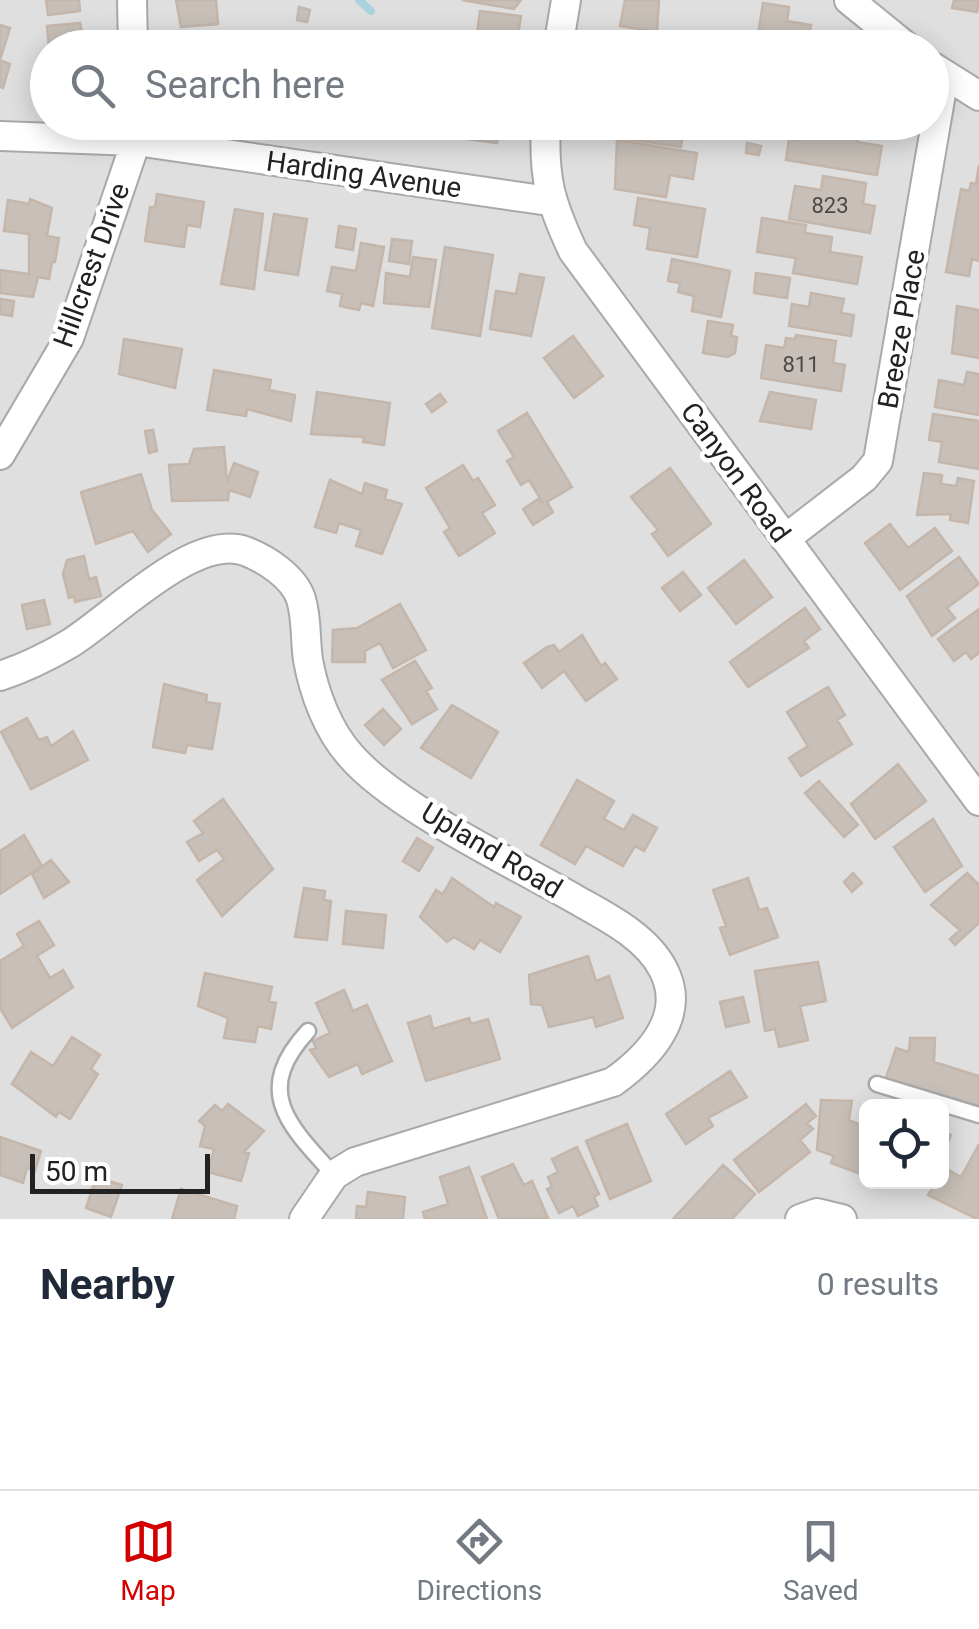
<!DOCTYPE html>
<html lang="en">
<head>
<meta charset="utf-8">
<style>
	body { margin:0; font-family:Roboto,sans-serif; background:#f6f6f7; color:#1f2937 }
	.controls { position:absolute; right:30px; bottom:30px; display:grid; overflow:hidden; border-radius:15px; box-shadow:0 5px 25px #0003 }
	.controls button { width:90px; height:90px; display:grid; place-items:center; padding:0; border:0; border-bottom:2px solid #e0e1e3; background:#fff; color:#1f2937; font:50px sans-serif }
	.scale { position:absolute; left:30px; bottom:25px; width:180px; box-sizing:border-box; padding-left:10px; border:5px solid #222; border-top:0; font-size:28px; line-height:35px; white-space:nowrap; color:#222; -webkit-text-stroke:8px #fff; paint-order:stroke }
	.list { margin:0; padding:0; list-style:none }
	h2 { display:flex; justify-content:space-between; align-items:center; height:130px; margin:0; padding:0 40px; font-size:42px }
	h2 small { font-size:32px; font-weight:400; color:#747a83 }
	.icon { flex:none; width:55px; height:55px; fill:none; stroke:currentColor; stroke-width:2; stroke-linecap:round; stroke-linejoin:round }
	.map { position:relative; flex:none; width:979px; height:1219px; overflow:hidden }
	.search { position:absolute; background:#fff; box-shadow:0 5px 25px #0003; left:30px; right:30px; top:30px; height:110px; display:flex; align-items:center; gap:25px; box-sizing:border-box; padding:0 35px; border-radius:55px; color:#747a83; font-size:38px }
	.sheet { height:270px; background:#fff }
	nav { display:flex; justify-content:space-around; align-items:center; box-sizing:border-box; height:140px; border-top:2px solid #e0e1e3; background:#fff; font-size:28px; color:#747a83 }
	nav a { display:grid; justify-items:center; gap:5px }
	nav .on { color:#d40000 }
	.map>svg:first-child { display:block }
	.residential { fill:#e0dfdf; fill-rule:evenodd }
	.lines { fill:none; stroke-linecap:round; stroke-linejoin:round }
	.stream { stroke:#aad3df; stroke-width:8 }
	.building { fill:#c7bfb8; stroke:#c4b6ab; stroke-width:2.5 }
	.service-casing { stroke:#a9a9a9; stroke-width:19 }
	.minor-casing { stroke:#a9a9a9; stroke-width:32 }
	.service { stroke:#fff; stroke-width:14 }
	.minor { stroke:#fff; stroke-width:28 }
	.labels { text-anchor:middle; stroke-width:9; stroke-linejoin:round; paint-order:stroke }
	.number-label { font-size:22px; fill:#4b4948 }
	.street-label { font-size:28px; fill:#222; stroke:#fff }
</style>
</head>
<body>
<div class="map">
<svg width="979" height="1219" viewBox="0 0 979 1219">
	<rect width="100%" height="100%" fill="#f2efe9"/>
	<!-- residential -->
	<path class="residential" d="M0,0h979v1219h-979zM48,48h884v74h-884zM866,1106h76v76h-76z"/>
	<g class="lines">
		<!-- stream -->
		<path class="stream" d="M359,0l12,11"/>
	</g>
	<!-- building -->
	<path class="building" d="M46,0h33l1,11 -32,4z
		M176,0h40l2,24 -37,3z
		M462,0h59l-7,9z
		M625,0h34l-2,32 -37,-6z
		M954,0h25l-2,12 -25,-4z
		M763,3l26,4 -2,14 24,4 -4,23h-51z
		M299,7l11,3 -3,12 -10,-2z
		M480,11l41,5 -5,32h-16l-6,-10 -17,-5z
		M80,23l6,25h-37l-2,-22z
		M0,25l10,3 -10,32 10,4 -7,24 -3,-1z
		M241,35l11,1 -1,12 -11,-2z
		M816,35l18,3 -1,6 22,4h-41z
		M257,39l46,7v2h-47z
		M653,40l16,3 -1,5h-34l1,-6 17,3z
		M367,122h46l-13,1v5z
		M422,122h78l-3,21 -76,-10z
		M609,122l75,4 -3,21 -74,-11z
		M692,122h44l-2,10z
		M799,122l61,2 -3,18 25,4 -5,29 -91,-15 3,-21 7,1z
		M617,140l80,13 -4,26 -23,-4 -4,22 -51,-8z
		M747,143l14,3 -2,9 -13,-2z
		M979,165v96l-7,-2 -3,17 -23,-4 15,-83 8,2 2,-8 5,1z
		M823,176l43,7 -3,21 12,2 -5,27 -81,-14 6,-33 26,4z
		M157,194l47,8 -4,25 -13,-2 -3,22 -39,-6 5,-34h5z
		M638,198l67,11 -8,48 -50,-8 3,-21 -16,-3z
		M30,199l22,9 -5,28 12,2 -4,24h-3l-3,17 -11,-2 -5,20 -33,-4v-23l29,4v-40l-25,-3 4,-31 21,4z
		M235,209l28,5 -9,75 -33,-5z
		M274,214l33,5 -9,56 -33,-5z
		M762,218l44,7 -1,8 27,4 -2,15 32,5 -5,27 -64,-11 3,-15 -39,-6z
		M339,226l17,3 -3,21 -17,-3z
		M392,239l20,2 -3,23 -20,-3z
		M361,243l23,4 -11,59 -12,-3 -2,7 -19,-4 2,-12 -15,-3 5,-24 24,4z
		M445,247l48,8 -13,81 -48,-8z
		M413,257l23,3 -7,47 -45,-4 2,-30 24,4z
		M672,259l58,12 -9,46 -29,-6 2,-15 -16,-4 2,-9 -12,-2z
		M756,273l34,5 -3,20 -33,-5z
		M520,274l24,4 -13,58 -41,-7 6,-38 20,3z
		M811,293l33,6 -3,14 13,2 -3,21 -62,-10 3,-22 17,3z
		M0,299l14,2 -2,15 -12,-2z
		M957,306l22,4v48l-27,-5z
		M708,321l25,4 -2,11 6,1 -2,16 -7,4 -25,-4z
		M796,335l40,6 -3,22 12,2 -4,26 -80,-13 5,-33 18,3 2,-10 9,1z
		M573,336l30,40 -29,22 -30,-40z
		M124,339l58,10 -7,39 -56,-14z
		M214,370l57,10 -2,10 26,5 -4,26 -44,-12 -1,7 -39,-6z
		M967,372l12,2v41l-44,-8 4,-27 25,5z
		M317,392l73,11 -6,42 -21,-3 1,-5 -53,-3z
		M770,392l46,8 -5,29 -51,-8z
		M440,394l6,8 -14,10 -6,-8z
		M527,413l45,74 -25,15 6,10 -20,13 -10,-16 15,-10 5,4 -14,-23 -8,5 -14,-24 7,-4 -16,-26z
		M933,414l46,7v48l-40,-7 3,-20 -13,-2z
		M153,430l4,21 -8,2 -4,-22z
		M224,447l3,35 7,-19 24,9 -8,25 -21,-7 -1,10 -56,1 -3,-36 20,-1 5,-15z
		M463,465l10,16 5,-3 17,27 -13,8 13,20 -36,23 -15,-24 6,-4 -24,-40z
		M670,468l41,56 -43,32 -16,-22 6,-4 -27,-33z
		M924,473l18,2 -1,9 15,2 2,-8 16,3 -6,42 -18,-3 1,-6 -34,1z
		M141,474l11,36 19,24 -23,18 -15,-21 -37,13 -15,-52z
		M330,480l32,14 3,-11 22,7 -2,9 17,5 -20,50 -26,-8 5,-16 -22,-7 -3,10 -21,-6z
		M890,524l18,24 27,-20 17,23 -52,39 -35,-47z
		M84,556l5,23 7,-2 5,19 -26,6 -1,-6 -5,2 -6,-24 4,-14z
		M959,557l20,27 -32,24 8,10 -23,18 -25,-40z
		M744,560l28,37 -36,27 -28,-36z
		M683,572l18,23 -21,16 -18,-23z
		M44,600l6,24 -23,5 -5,-24z
		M400,604l26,46 -33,18 -13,-25 -15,8v11h-33l1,-32 24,-2z
		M805,608l15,21 -16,12 5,7 -61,39 -18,-25z
		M979,609v44l-8,6 -5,-7 -12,9 -16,-22z
		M582,635l19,31 4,-3 12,16 -31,22 -22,-30 -22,17 -18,-25 23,-16 7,-2 5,7z
		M415,661l17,27 -6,3 11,18 -25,15 -30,-44z
		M164,684l43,11 -1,7 14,2 -8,45 -25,-4 -2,8 -32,-6z
		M828,687l17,28 -8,5 15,24 -51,32 -12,-18 19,-12 -21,-34z
		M452,705l46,27 -27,46 -50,-30z
		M383,709l18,20 -17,16 -19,-20z
		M27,718l12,22 8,-3 4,9 22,-15 15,29 -57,29 -30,-57z
		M898,764l28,37 -51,38 -24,-35z
		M577,780l37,21 -10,18 20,11 9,-15 24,13 -13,23 -9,-5 -12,20 -37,-20 -11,18 -34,-19z
		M819,781l39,44 -14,12 -39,-44z
		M223,799l50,70 -51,47 -25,-36 27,-21 -7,-9 -18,11 -12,-19 16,-9 -9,-12z
		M933,819l29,47 -37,26 -31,-45z
		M24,835l18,31 -42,28v-43z
		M417,838l16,10 -14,23 -16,-10z
		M51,860l18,22 -25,16 -12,-24z
		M853,873l9,10 -10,9 -8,-10z
		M967,873l12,12v38l-24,22 -5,-6 10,-9 -29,-25z
		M452,878l42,29 2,-4 25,14 -21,35 -20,-12 -6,9 -20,-12 -7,5 -27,-25 16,-27 7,4z
		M748,878l11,32 8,-2 11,29 -48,18 -10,-27 6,-2 -13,-36z
		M304,888l21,3 -1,9 7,1 -4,39 -32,-3z
		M346,911l40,4 -3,33 -40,-4z
		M39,921l15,24 -17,11 13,22 13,-8 10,17 -61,41 -12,-20v-47l24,-15 -7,-12z
		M588,956l8,25 13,-5 14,42 -27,9 -3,-10 -44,10 -7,-22 -11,-1 -2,-29z
		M818,962l8,39 -26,5 8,34 -29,7 -4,-18 -10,2 -10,-60z
		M205,973l67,14 -3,14 7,2 -5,26 -13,-3 -3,16 -31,-4 4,-20 -30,-12z
		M344,990l9,21 14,-6 25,56 -30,13 -4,-10 -29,13 -19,-27 6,-2 -3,-7 17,-8 -14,-30z
		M743,997l6,25 -23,5 -6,-25z
		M430,1016l3,13 36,-11 2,6 17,-5 12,40 -74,22 -18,-58z
		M72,1037l28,18 -9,14 7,5 -28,45 -11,-7 -3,5 -44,-33 19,-32 22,14z
		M910,1038h25l-1,24 45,14v32l-93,-30 10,-30 13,4z
		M730,1071l17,26 -39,21 5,8 -27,18 -20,-30z
		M821,1100l31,1 -3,19 17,7v49l-35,-13 3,-7 -17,-6z
		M228,1104l36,27 -20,21 5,1 -8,28 -33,-9 6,-23 -14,-3 5,-20 -6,-5 16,-16 7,6z
		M806,1104l10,12 -9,7 6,6 -13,11 10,12 -51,40 -25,-32z
		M627,1124l24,57 -41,18 -24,-58z
		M942,1131l9,4 -9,23z
		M0,1137l41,14 -6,20 -8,-3 -4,15 -23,-8z
		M979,1144v75h-2l-49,-24 8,-13h6l2,-15 17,10z
		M577,1147l22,47 -5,3 4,9 -20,10 -5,-10 -14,7 -12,-24 5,-2 -4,-10 10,-5 -6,-13z
		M513,1164l11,21 8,-4 16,37 -49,1 -17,-42z
		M723,1165l32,29 -23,25h-59z
		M469,1167l18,52h-62l-2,-7 25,-8 -8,-27z
		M96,1177l26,8 -11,32 -25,-9z
		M181,1189l56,17 -3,13h-62z
		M368,1192l37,5 -2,22h-47l1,-13 9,1z"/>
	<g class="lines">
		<defs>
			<path id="service" d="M308,1031c-55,60 -21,93 26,144
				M877,1084l102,31"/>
			<path id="minor" d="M132,0l1,48
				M849,0l59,48
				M558,48l8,-48
				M933,67l46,29
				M546,122c-3,56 4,80 27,129l406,550
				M0,136l136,5 413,60
				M0,455l69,-117 67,-197v-17
				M785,539l79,-61 14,-17 66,-385
				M0,676c24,-8 47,-19 69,-32 43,-26 124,-111 176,-93 21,8 49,26 56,48 6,19 4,41 7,61 6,33 20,71 43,96 44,51 162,107 224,143 30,17 71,37 88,70 25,47 -15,88 -50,113l-258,80 -21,13 -30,44
				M800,1219l17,-6 25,6"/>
		</defs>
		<!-- service casing -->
		<use href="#service" class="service-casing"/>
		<!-- minor casing -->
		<use href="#minor" class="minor-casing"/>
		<!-- service -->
		<use href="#service" class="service"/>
		<!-- minor -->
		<use href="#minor" class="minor"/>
	</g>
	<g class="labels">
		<!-- number labels -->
		<g class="number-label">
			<text x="830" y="213">823</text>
			<text x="801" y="372">811</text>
		</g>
		<!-- street labels -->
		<g class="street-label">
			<text transform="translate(364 174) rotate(8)" y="10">Harding Avenue</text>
			<text transform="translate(91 265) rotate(-70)" y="10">Hillcrest Drive</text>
			<text transform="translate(901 329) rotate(-80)" y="10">Breeze Place</text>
			<text transform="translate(736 472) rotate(54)" y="10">Canyon Road</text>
			<text transform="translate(492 850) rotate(31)" y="10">Upland Road</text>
		</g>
	</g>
</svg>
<div class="controls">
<button><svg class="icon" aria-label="locate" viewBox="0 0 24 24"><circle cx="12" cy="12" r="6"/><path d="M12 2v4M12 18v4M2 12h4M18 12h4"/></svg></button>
</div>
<div class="scale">50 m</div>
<div class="search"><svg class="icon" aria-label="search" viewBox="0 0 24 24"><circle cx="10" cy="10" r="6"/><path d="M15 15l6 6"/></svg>Search here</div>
</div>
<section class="sheet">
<h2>Nearby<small>0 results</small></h2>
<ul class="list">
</ul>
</section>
<nav>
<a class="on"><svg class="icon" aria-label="map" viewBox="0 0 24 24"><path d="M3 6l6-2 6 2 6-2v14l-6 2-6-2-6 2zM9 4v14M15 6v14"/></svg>Map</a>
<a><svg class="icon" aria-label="directions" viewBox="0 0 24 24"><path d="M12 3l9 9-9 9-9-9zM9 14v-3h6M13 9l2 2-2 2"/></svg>Directions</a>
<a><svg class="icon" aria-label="saved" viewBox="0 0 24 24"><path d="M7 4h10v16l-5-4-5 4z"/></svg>Saved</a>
</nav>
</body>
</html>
